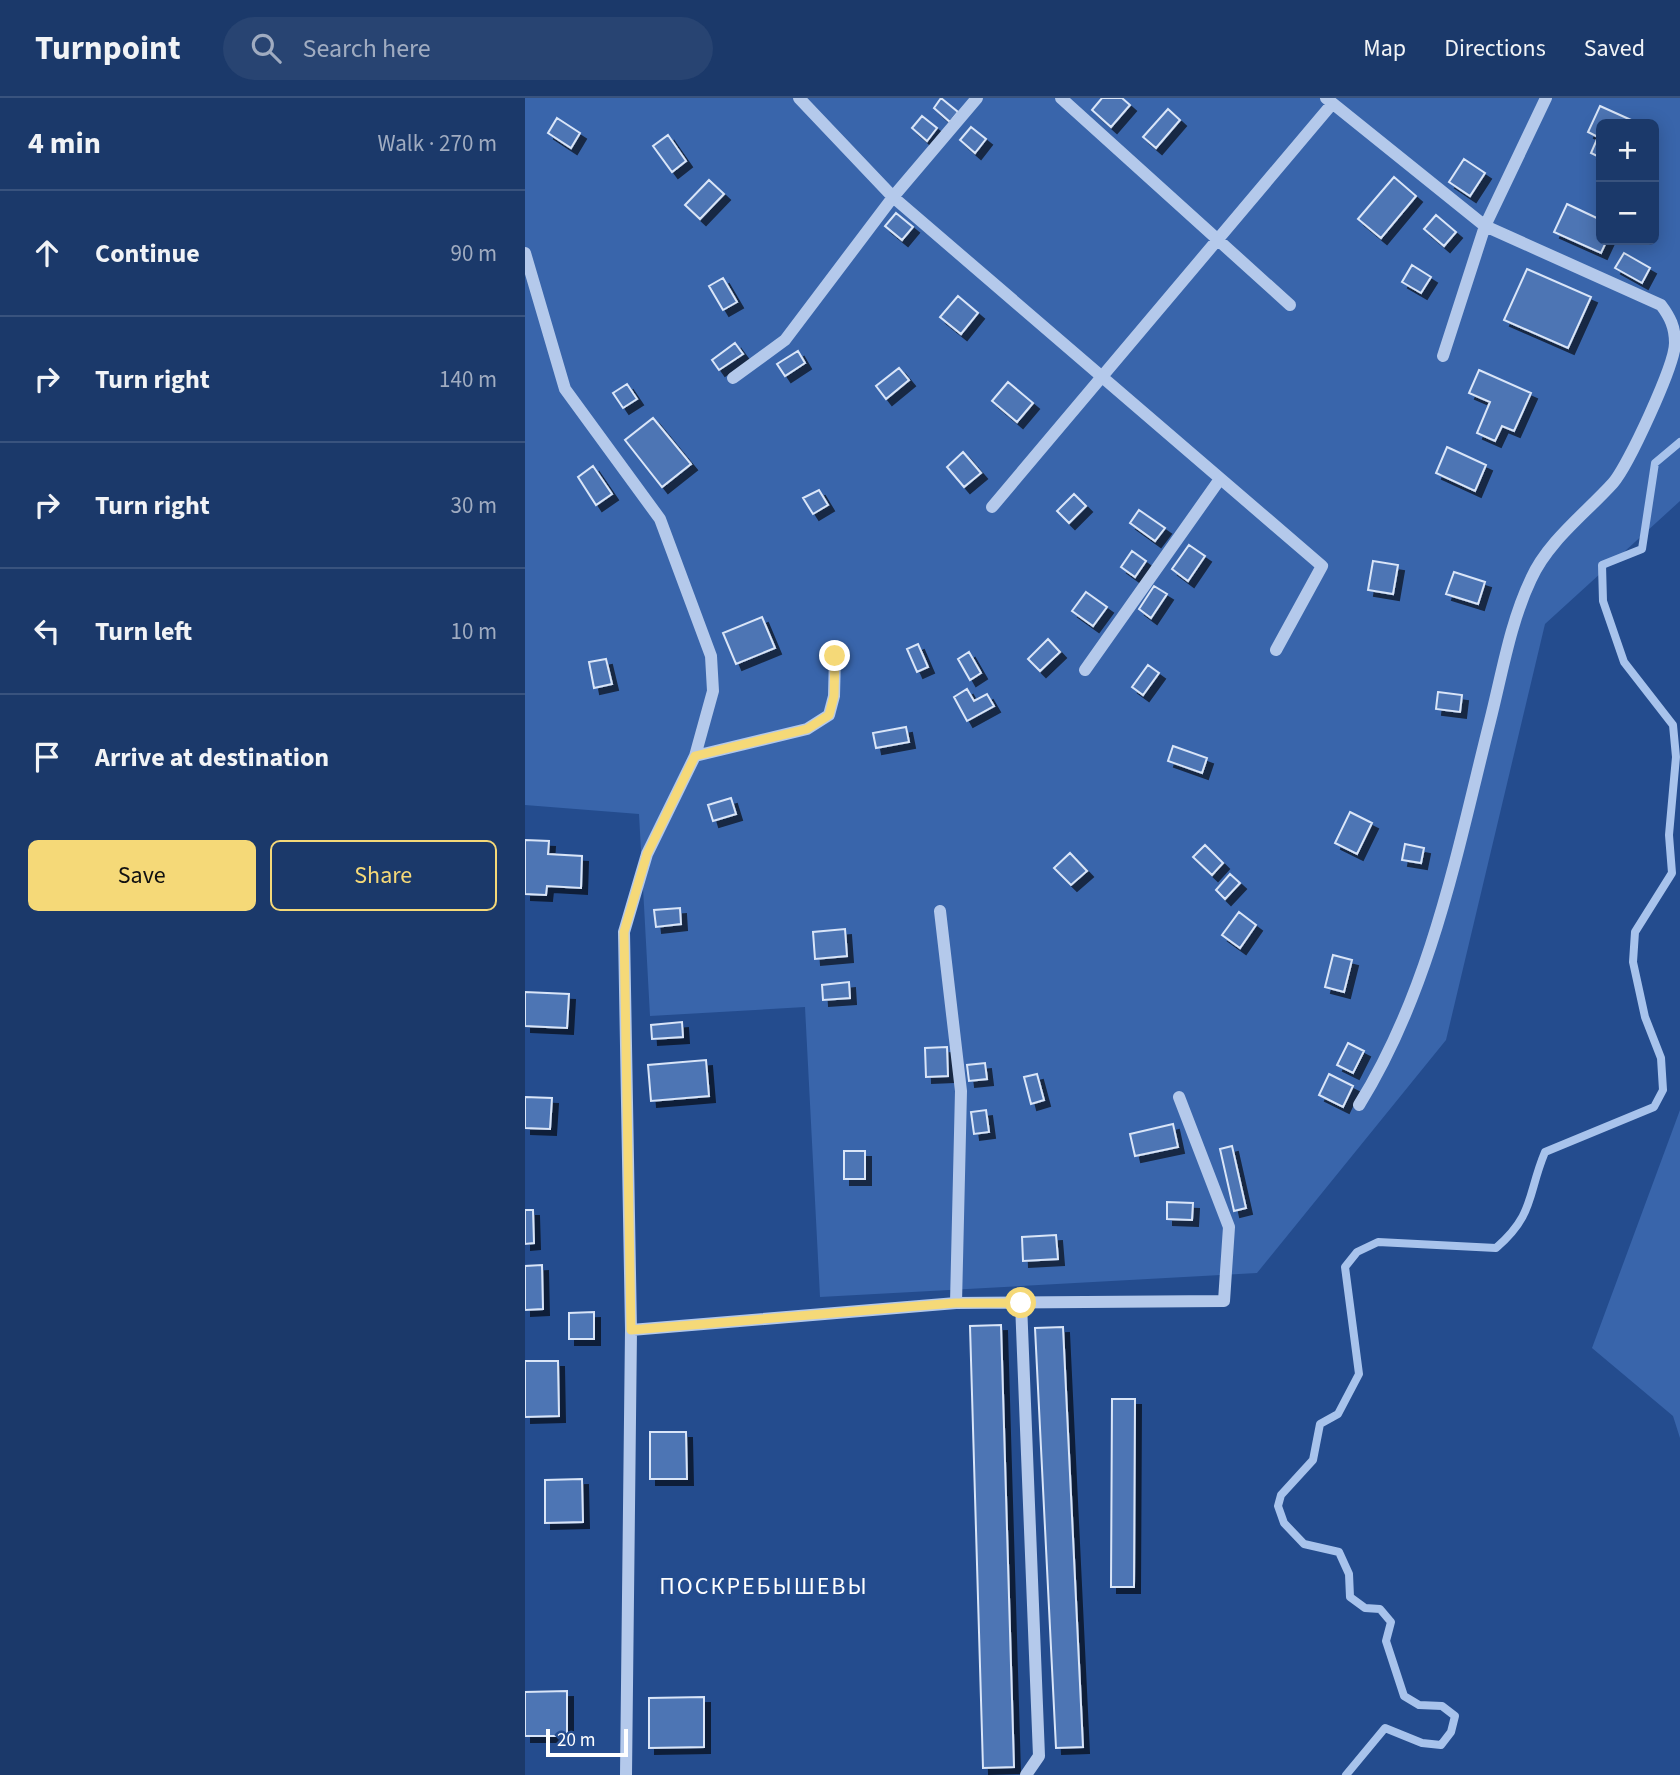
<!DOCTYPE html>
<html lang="en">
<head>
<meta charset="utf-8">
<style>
	body { margin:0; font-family:"Source Sans 3",sans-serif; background:#284472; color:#f1f3f6 }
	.controls { position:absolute; right:21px; top:21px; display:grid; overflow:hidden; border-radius:10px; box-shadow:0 4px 18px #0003 }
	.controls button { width:63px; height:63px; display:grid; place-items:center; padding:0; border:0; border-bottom:2px solid #39537e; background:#1b396a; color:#f1f3f6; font:35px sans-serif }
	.scale { position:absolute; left:21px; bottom:18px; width:82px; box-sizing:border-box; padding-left:7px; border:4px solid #fff; border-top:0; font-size:19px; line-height:24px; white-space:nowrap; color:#fff; -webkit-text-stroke:5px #244c8e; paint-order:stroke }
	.stop { position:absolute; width:21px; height:21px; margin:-16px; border:5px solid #f5d978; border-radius:50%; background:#fff }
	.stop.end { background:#f5d978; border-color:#fff; box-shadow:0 2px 7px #0008 }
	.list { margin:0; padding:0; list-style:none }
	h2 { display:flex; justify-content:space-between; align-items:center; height:91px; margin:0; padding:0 28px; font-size:30px }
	h2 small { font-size:23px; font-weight:400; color:#a0acc1 }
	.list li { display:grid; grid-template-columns:46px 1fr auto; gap:21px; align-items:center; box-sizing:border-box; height:126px; padding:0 28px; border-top:2px solid #39537e }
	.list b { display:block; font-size:26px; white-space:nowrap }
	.list em { font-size:23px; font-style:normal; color:#a0acc1 }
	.actions { display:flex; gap:14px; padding:21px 28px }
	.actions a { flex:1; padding:16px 0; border:2px solid #f5d978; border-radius:10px; text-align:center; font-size:24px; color:#f5d978 }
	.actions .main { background:#f5d978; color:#111 }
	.icon { flex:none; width:38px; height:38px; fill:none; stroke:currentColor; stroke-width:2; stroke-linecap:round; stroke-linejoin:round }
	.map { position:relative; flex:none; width:1155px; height:1677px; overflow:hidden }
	header { display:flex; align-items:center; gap:42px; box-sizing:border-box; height:98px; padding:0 35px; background:#1b396a; border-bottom:2px solid #39537e }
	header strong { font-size:33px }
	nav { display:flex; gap:38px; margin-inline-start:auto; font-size:24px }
	.search { width:490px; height:63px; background:#284472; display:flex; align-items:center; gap:18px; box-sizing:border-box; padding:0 24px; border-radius:38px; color:#a0acc1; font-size:26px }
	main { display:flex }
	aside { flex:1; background:#1b396a }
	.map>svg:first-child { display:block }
	.green { fill:#3965ab; fill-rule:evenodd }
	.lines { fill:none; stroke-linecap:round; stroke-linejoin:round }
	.stream { stroke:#a8c3ec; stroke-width:8 }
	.building { fill:#4d75b4; stroke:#d9e5f8; stroke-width:2; filter:url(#shadow) }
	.minor { stroke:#b4c9eb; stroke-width:12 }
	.route { stroke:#f5d978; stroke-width:9 }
	.labels { text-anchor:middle; stroke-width:7; stroke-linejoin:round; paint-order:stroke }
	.neighbourhood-label { font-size:24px; letter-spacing:2px; fill:#fff; stroke:#244c8e }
</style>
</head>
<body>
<header>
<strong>Turnpoint</strong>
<div class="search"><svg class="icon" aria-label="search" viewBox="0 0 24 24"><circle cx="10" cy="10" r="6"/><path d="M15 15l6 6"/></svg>Search here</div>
<nav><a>Map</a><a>Directions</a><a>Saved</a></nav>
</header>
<main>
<aside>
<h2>4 min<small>Walk · 270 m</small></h2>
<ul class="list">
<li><svg class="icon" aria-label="ahead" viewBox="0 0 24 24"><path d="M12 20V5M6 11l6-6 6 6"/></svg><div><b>Continue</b></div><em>90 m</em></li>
<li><svg class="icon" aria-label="right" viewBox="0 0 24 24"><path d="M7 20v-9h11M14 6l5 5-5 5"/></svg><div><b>Turn right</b></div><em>140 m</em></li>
<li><svg class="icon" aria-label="right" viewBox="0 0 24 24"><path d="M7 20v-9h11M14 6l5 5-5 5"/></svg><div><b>Turn right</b></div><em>30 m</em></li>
<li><svg class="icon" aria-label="left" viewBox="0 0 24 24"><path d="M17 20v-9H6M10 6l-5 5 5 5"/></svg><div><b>Turn left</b></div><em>10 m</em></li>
<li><svg class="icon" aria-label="arrive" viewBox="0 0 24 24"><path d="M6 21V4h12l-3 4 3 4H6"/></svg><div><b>Arrive at destination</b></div></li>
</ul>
<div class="actions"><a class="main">Save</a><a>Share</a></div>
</aside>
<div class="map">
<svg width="1155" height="1677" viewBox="0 0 1155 1677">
	<defs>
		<filter id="shadow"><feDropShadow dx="6" dy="6" stdDeviation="0" flood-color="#0009"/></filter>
	</defs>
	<rect width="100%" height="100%" fill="#244c8e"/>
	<!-- green -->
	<path class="green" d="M0,0h1155v403l-135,123 -99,416 -189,233 -437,24 -15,-290 -155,9 -11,-202 -114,-9zM1076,26h53v116h-53z
		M1155,1012v328l-7,-22 -81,-68z"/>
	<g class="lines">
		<!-- stream -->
		<path class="stream" d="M821,1677l39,-47 37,15 19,2 10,-13 4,-16 -13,-10 -23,-1 -15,-9 -18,-55 5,-19 -11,-13 -15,-1 -15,-11 -1,-23 -10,-22 -35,-8 -20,-21 -6,-17 3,-11 32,-35 7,-36 18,-10 21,-40 -14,-107 12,-15 21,-10 118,6c39,-34 31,-53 49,-96l109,-45 9,-17 -2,-32 -16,-41 -12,-55 2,-30 37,-59 -3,-38 7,-78 -3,-32 -49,-63 -21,-61 -1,-36 40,-16 13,-86 25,-21"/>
	</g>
	<!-- building -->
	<path class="building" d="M416,0l17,14 -8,10 -16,-14z
		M577,0h20l8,7 -19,22 -19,-17z
		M1075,8l40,18h-39v34l-10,-5 7,-16 -10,-5z
		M643,11l12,11 -24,28 -13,-11z
		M397,18l15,12 -10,13 -15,-13z
		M32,20l23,15 -9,15 -23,-15z
		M446,29l15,12 -11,14 -15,-13z
		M143,37l18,26 -14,11 -19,-26z
		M939,61l21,14 -15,23 -21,-14z
		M869,79l22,19 -35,42 -23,-19z
		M184,82l15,14 -24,25 -15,-14z
		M1042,106l34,16v20h6l-6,13 -47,-21z
		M371,115l17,14 -11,13 -17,-14z
		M911,117l20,17 -12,14 -20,-17z
		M1099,155l26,15 -8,15 -27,-15z
		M887,167l19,12 -10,16 -19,-11z
		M1002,171l64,28 -23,51 -64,-28z
		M198,180l14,24 -14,8 -14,-24z
		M433,198l20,17 -17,21 -21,-17z
		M210,245l8,11 -24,16 -7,-10z
		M273,253l7,12 -20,13 -8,-12z
		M374,270l10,12 -23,19 -10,-13z
		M954,272l52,23 -17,38 -12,-5 -7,15 -18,-8 13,-31 -21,-9z
		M483,284l25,21 -16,19 -25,-21z
		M102,286l10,15 -14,9 -10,-15z
		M128,320l38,46 -29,23 -37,-47z
		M922,349l39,18 -11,26 -39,-18z
		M438,354l18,21 -17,14 -17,-20z
		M68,368l19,28 -16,11 -18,-28z
		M294,392l9,15 -15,9 -10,-16z
		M549,396l12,12 -17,17 -12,-12z
		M614,412l26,18 -10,13 -25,-18z
		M664,447l16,11 -17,25 -16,-12z
		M607,453l14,10 -11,16 -14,-10z
		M848,463l25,4 -5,29 -25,-4z
		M929,474l31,10 -7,22 -32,-10z
		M629,488l13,8 -16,24 -12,-9z
		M561,494l21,15 -14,19 -21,-15z
		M237,519l13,31 -39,16 -13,-31z
		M523,541l12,13 -20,19 -12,-12z
		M393,546l10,23 -11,5 -10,-23z
		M444,554l12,21 -11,7 -12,-21z
		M81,561l6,25 -18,4 -5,-26z
		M623,567l11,8 -16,22 -11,-8z
		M442,591l7,12 13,-7 7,12 -27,15 -13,-24z
		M913,594l24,3 -2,17 -24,-3z
		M381,629l3,15 -33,6 -3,-15z
		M648,648l34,12 -5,15 -34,-12z
		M206,700l5,16 -23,7 -5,-16z
		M825,714l22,11 -15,31 -22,-11z
		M0,742l24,1 -1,13 34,2 -1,32 -34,-2 -1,9 -21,-1z
		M880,746l19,4 -3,15 -19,-3z
		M680,747l18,18 -11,12 -19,-18z
		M545,755l17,18 -16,14 -17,-17z
		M705,776l10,9 -15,16 -9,-9z
		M155,810l1,16 -25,3 -2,-17z
		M714,814l17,13 -16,23 -18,-13z
		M320,831l2,27 -32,3 -2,-27z
		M808,857l19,5 -8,32 -19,-5z
		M324,884l1,16 -27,2 -1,-15z
		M0,894l44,2 -2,34 -42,-2z
		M157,924l1,15 -31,2 -1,-14z
		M823,945l16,8 -11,22 -16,-8z
		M422,949l1,29 -22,1 -1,-29z
		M181,962l3,36 -58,5 -3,-36z
		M460,965l2,16 -18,2 -2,-16z
		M512,976l7,26 -13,4 -7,-27z
		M804,976l24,12 -10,21 -24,-12z
		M0,999l27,1 -2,31 -25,-1z
		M461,1012l3,22 -15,2 -3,-22z
		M648,1026l5,23 -43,9 -5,-22z
		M707,1048l14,62 -12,3 -14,-62z
		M319,1053h21v28h-21z
		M642,1104l26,1 -1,17 -25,-1z
		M0,1112h8l1,33 -9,1z
		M531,1137l2,24 -35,2 -1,-24z
		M17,1167l1,44 -18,1v-44z
		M69,1214v27h-25v-26z
		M476,1227l13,442 -31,1 -13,-442z
		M538,1229l20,420 -27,1 -21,-420z
		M0,1263h33l1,55 -34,1z
		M587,1301h23l-1,188h-23z
		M125,1334h36l1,47h-37z
		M57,1381l1,43 -38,1v-43z
		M42,1593v45h-42v-44z
		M179,1599v50l-55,1v-50z"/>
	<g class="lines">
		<!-- minor -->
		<path class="minor" d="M452,0l-84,99 429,369 -46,84
			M536,0l229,207
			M801,0l159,128 176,79c9,12 14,22 14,38 0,22 -47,123 -62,140 -27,30 -65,58 -82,96 -21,44 -29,95 -41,142 -33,131 -59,268 -131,384
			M0,155l40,136 95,130 51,137 2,35 -18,65
			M918,258l42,-130 61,-128
			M208,280l52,-38 108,-143 -94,-99
			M467,409l340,-403
			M560,572l135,-191
			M415,813l21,180 -5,212
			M496,1205l18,453 -13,19
			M106,1232l325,-27 268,-2 5,-74 -50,-130
			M101,1677l5,-445 -7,-398 23,-78 48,-98 112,-27 22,-14 5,-19 1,-40"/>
	</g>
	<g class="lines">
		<!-- route -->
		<path class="route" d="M310,558l-1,40 -5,19 -22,14 -112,27 -48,98 -23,78 7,398 324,-27h66"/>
	</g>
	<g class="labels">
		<!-- neighbourhood labels -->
		<g class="neighbourhood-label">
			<text x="239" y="1496">ПОСКРЕБЫШЕВЫ</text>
		</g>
	</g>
</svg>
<div class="controls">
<button>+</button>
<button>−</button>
</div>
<div class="scale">20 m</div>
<div class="stop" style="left:496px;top:1205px"></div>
<div class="stop end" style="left:310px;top:558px"></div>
</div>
</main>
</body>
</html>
